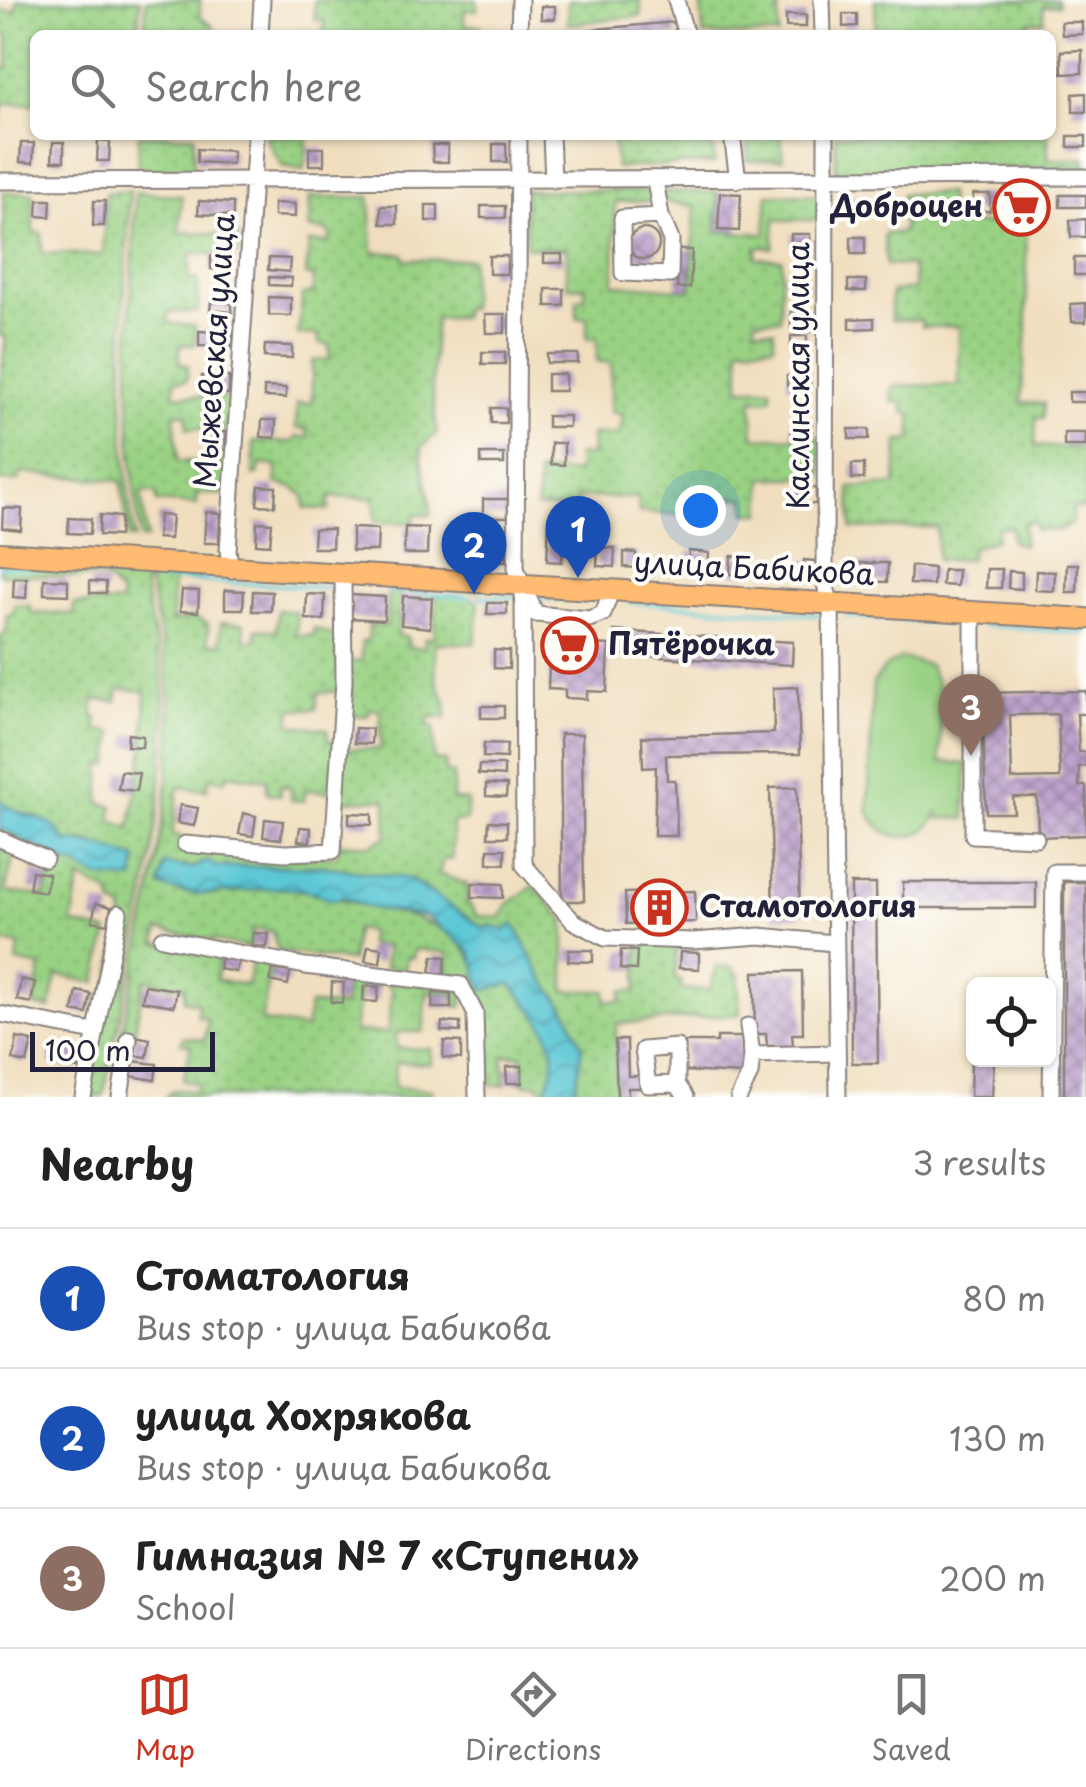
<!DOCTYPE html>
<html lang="en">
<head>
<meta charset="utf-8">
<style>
	body { margin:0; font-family:"Playpen Sans",sans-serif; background:#f2f2f2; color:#222 }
	.controls { position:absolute; right:30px; bottom:30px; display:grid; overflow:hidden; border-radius:15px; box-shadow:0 2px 8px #0004 }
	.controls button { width:90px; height:90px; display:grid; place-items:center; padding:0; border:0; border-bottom:2px solid #e0e0e0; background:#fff; color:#222; font:50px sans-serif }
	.scale { position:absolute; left:30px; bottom:25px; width:185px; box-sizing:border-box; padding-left:10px; border:5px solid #22223b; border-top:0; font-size:28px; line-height:35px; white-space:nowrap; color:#22223b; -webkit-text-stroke:8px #fdfcf7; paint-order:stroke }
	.you { position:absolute; left:700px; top:510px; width:35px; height:35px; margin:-25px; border:8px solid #fff; border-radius:50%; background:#1a73e8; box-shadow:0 0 0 15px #1a73e833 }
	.badge { display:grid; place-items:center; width:65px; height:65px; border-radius:50%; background:#c8321e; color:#fff; font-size:32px; font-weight:700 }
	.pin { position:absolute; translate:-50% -82px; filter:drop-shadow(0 2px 5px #0008) }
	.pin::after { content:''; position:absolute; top:52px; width:35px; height:30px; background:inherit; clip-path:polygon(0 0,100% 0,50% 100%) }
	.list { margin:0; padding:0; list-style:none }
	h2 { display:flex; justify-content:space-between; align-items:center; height:130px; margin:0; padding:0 40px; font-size:42px }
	h2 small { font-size:32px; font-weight:400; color:#767676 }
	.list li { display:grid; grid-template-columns:65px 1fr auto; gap:30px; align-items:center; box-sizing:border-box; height:140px; padding:0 40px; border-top:2px solid #e0e0e0 }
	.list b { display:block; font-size:38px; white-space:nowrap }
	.list p { margin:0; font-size:32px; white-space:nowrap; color:#767676 }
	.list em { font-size:32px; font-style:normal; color:#767676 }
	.icon { flex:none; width:55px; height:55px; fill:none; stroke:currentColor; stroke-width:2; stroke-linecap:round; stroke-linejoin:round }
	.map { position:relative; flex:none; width:1086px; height:1097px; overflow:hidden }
	.search { position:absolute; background:#fff; box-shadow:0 2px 8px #0004; left:30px; right:30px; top:30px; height:110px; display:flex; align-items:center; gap:25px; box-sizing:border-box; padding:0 35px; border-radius:15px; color:#767676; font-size:38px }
	.sheet { height:550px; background:#fff }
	nav { display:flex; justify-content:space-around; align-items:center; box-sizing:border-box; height:140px; border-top:2px solid #e0e0e0; background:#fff; font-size:28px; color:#767676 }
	nav a { display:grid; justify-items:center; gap:5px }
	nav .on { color:#c8321e }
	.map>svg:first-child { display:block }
	.grass { fill:url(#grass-dots); stroke:#5e7a60; stroke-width:2.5; fill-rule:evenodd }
	.pitch { fill:#9ad284; stroke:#5e7a60; stroke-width:2.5 }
	.water { fill:url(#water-waves); stroke:#3f7488; stroke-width:2.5 }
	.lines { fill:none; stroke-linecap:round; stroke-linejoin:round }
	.stream { stroke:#5cc7d5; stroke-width:4 }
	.building { fill:url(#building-cross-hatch); fill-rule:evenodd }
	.minor-casing { stroke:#89807c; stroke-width:19 }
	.major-casing { stroke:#89807c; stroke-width:24 }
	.minor { stroke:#fff; stroke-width:15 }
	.major { stroke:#ffbb71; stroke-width:20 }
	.labels { text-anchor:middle; stroke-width:8; stroke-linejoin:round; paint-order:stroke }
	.poi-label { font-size:30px; font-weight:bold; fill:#22223b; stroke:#fdfcf7; text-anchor:start }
	.street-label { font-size:30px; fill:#22223b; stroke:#fdfcf7 }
</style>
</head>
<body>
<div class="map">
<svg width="1086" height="1097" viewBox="0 0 1086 1097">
	<defs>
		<pattern id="grass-dots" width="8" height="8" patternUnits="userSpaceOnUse" patternTransform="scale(2.5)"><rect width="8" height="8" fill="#9ad284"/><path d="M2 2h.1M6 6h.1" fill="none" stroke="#84b473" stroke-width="1.8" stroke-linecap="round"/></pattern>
		<pattern id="water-waves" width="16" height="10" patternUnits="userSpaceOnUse" patternTransform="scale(2.5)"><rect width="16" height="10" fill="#5cc7d5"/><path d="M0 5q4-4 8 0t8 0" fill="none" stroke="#4ca1ae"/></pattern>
		<pattern id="building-cross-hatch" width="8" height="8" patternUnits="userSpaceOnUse" patternTransform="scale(2.5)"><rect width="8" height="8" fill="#bda3cc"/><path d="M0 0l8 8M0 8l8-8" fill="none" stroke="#9984a7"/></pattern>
	</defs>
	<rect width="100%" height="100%" fill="#fdfcf7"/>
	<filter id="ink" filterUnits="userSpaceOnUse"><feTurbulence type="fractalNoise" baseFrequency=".01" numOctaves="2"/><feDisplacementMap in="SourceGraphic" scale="20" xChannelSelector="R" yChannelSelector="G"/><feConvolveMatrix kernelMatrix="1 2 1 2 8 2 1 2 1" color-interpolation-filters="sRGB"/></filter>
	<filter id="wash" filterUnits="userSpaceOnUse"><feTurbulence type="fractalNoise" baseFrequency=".0048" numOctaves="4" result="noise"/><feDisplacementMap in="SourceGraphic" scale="40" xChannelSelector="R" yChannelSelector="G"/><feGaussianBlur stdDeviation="2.25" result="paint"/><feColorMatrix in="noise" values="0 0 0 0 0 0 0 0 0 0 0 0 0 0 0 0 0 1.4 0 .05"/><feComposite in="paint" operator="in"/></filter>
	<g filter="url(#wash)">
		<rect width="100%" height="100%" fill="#f0debe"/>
		<!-- grass -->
		<path class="grass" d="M17,0h123l-2,35h-103v69l-32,-1 -3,22v-56l8,-1v-33l-8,-1v-23h16z
			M146,0h54v17l13,9v9h-68z
			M314,0h163v10h-13v15l17,1v9h-158l1,-15h-9z
			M568,0h72l1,16 -73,8z
			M701,0l78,3v32h-76z
			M875,0h182l1,5 -15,1 1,15 -15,1 1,13h-154z
			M139,135h55l-1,37 -56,-1z
			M308,135l-4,35 -22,-4 -17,-30z
			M613,135h97l5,28 -99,5z
			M749,135h32l2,24 -36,2z
			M835,135h213v24h38v8l-250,5z
			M525,190l126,1 2,10 -38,1 -1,82 77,6 4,-84 -29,-4 -2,-11 54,1 -1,39 48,3 3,-40 52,1v25h-45l-2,28 -17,-1 1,11 25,1 -2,60 -25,1v8l19,2v15l-34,2v41h31l1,10 -20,2 2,37 67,1 1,40h-59l-1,35h-15l-2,-15h-25l-1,8 -34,-1 -1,10 -45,-3 -1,-14 -60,-1 -2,11h-39l1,-35 40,-1 -1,-16 15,-1 -1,-20 28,-1 4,-19 -12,-3v-49l-14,-2v-22h-10v-21h-10v-19l8,-1v-11l-18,-1v-37l-41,-2z
			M130,191c-7,117 -15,231 5,348l-6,-1 -8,-57 -100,-8 -2,8h-19v-98l6,-46 -6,-1 4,-144 29,1v39l9,1v20l61,2 3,-62z
			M136,192l46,4 -3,36 60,3 -1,20 -47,-2 -2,25 9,2v32h-30v11l27,3v19h-15v19l8,1 -1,15 -12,1 -1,14 57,3 -3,32 -41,-2v-14l-13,-1 4,48 48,3 -2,30h-27v11l-40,-3 -1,-9 -15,-1 6,47h-6c-19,-116 -11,-230 -5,-347z
			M948,193l1,31 77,-1 1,106 -6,73 23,2 -1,14h-7l-1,28 51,3v59h-14v15l-11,7h-25l-1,-8 -11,1 -1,22 -12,-4 1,-14h-14l-2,12 -25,9 -2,12h-32v-33l-85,2 -2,-41 46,-3 2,-44 14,-1 -1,-26 -7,-1v-10l-12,-1v-16l67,-1v-59l-37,1 -1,-7h-30v-28l24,-3 -3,-23 -26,-1 -2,-31 19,-2 -1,-38z
			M310,197h60l3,55 31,2 1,6 66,-1 -1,49 -8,1v8l-27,2 -3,70 5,44 -16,14c0,26 10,42 10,68h-16l-1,8 -38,-1 -2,-24 -45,-1v13l-24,-2 -1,-12 -9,-8 -19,-5 1,-17 -17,-2 -2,11h-5l1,-34 40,1 2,-5h12v-7l-12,-2 1,-25h15v-42l18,-2 -1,-14 -10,-2v-8l-21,-1 5,-39 10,-2v-17l-7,-1 3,-32 21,-1 -1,-11 -20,-2z
			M0,564l201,12 -1,4 -27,-1 -1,43 21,-5 15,7v19l12,1 1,-22 23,2 1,16h11v-11l20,2 2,-21 19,2 -1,23 17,1 1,-8 23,9 3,54 -22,2 -2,16h-25v16l37,4v12l8,1 -5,50 -26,-2 -1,11 -13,-1v-13l-11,-1v9l-13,-2v-13l-40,-6 -1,6 -17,-2 -2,12 -28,-3 -7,47 8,2 -1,13 104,9 54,-2 2,-13 32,2 16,-9 -1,-37 -46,2 4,-52h37l-1,-39 -11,-1 -1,7 -18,-1 -1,-54h13l-1,-19 7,-1 1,-15h18l1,-34h12l-2,44 9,1 2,10 15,1 1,-10h9l3,-44 28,1 14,7 -4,41h-40l1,37 10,22v16l-18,-1v9l6,1v33l12,1 -1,11 8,2v26l15,1 -2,20 -14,1v38l-9,-1 -4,15 28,10v17l11,15 23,1 7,-13 26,-18 31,34v71h41v10h16v-10h15l2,-48 38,2 -2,34 6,2v8l29,1 6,-23h17l1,6h4l2,41 -124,10 1,73h-54l13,-11 6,-40 -15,-35 -25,-34 -27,-52 -11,7 -12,-7 -7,4 -75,-50 -89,-13 -104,1 -11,-6 -14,7 -27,-3 -5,21c58,23 114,-16 171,14 16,-4 22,5 37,7 53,9 106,23 115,84l28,-8c31,37 59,65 31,114l-3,-13h-15l-2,-29 -19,1 2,29h-14l-3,-61 -9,-2 -4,-22 -12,-20 -17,-3 2,-24 -33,-4 -2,9 -6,-1 -2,13 -21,-4 3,-19 -19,-3 1,-13 -14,-2 -4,32 -73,-10 -6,-20 -20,-2 -2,19 -91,-18 -3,13 64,12 -4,25 31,5 5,-24 20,5 -11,55 45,8 3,-24 35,1 2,-30 33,2 -1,8 -17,-1 -7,47 34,1 4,-45 -5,-1 1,-6 72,7 4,5 -2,14 -8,-1v-13l-27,-1 -4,40h-27l1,16 34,1v15l-36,-2 -1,25 38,3v7h-266l7,-7 25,1v-8l-15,-2 8,-36 -10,-2 2,-6 22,3 3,-21 -11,-3 1,-13 -14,-3 1,-13 -41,-7 -10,55 -12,-2c20,-105 55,-229 47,-337 -2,-38 -13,-77 -20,-114h-5c4,40 20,80 20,121 2,132 -35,265 -61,394h-16l37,-187 -11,-5 -3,-11 -30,-16 -8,46 36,8 -12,51 -39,-8 -7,34 -16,-3 7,-39 -24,-5 2,-17 -16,-3 -3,12v-110l15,7 -10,41 40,4 8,-28 -8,-4 1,-8 -46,-21v-6l101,49 32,2 4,-21 -52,-18 -19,1c-14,-31 -46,-21 -66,-42v-165l6,-1 1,-20h6l1,-9 17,1v7l42,1 1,-10 47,-1v-8l-16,-17 -105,-4zM119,689l27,2 -2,58 -14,79 -19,-7 2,-15 -13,-3 2,-38h8l3,-33 -17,-2 1,-12 -4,-1v-17l24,1z"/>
		<!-- pitch -->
		<path class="pitch" d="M901,658l28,7 13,30 -2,67 27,2 -2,55 -26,-1 -1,-5c-17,34 -56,30 -70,-3l5,-126 12,-17z"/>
		<!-- water -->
		<path class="water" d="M0,800c20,21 52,11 66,42 23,-1 49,9 71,17l-3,21 -34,-2 -100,-49z
			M207,861l11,6 103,-1 89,13 75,50 7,-4 12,6 10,-7 28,53 25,34 15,35 -6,40 -13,11h-21c28,-48 0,-77 -31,-114l-28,8 -12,-39 -44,-35 -60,-10 -23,-10 -13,3c-57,-30 -113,9 -171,-14l4,-22 28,4z"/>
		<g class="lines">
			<!-- stream -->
			<path class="stream" d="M0,566l111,6
				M119,572l21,6 199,10
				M388,591l82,6
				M480,597l37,-1
				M534,598l56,2
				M629,602l194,13
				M847,616l121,8
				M982,625l104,8"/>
		</g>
		<g id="blocks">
			<!-- building -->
			<path class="building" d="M541,6h14v13h-14z
				M843,14h14v12l-14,1z
				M786,15h20v12h-20z
				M675,22l1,13h-104l-1,-4z
				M1061,22h21v12l-20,1z
				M1082,50v23l-20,1 -1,-23z
				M1086,93v19h-13v-18z
				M1068,136h18v11h-18z
				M98,140l12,1 -1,20h-12z
				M53,142h11v19h-12z
				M21,143h13l-1,20 -13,-1z
				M493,144h13l1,18h-14z
				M432,145h16v17h-15z
				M309,148h15v17h-15z
				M197,149l36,2 -1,13 -35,-2z
				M720,193l21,1 -2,37 -21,-1z
				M973,194h17v17h-17z
				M1018,195h16l1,15h-17z
				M1060,195h26v12h-26z
				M849,199h18v12h-18z
				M38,200h13l-1,17 -13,-1z
				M94,201h11l-1,25h-11z
				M199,201l34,2v13l-35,-2z
				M274,203l21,1v13l-21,-1z
				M426,205h12v16h-12z
				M381,206h16v18h-16z
				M481,206h24v12h-24z
				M1086,219v18h-15l-1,-17z
				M629 244a15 15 0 1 1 30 0a15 15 0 1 1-30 0Z
				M791,234h19v12h-19z
				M851,237h14v17h-14z
				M678,250h14l-2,38h-13z
				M544,254h18v9h-18z
				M211,256l22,1 -1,13 -21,-1z
				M489,256h18v18h-18z
				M269,258l21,1 -1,13 -21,-2z
				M1074,258h12v17h-12z
				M269,277l23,1 -1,8 -22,-1z
				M808,280v11h-15v-10z
				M848,280h18v11h-18z
				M546,289h18v17h-18z
				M269,297l22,1v18l-22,-1z
				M211,302l21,1v9l-22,-2z
				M1086,303v19h-14l-1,-18z
				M791,311l20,1v17h-20z
				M485,314h20v19h-19z
				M874,318v10l-24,1v-10z
				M199,331l33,2 -1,14 -32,-1z
				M791,336h16v11h-16z
				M265,345l27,1v12l-28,-1z
				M482,352h23v12h-23z
				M547,354h31v9h-31z
				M547,374h18v17h-18z
				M202,376l27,1v17h-28z
				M787,376h23v10h-23z
				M264,387l22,1v10l-22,-1z
				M1069,392h17v10h-17z
				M491,408h15v15h-15z
				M547,416h22v11h-22z
				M262,420h14l-1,18 -14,-1z
				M792,423h20v12h-20z
				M849,429h20v10h-20z
				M212,432h14l-1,18 -14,-1z
				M1064,433h22v13h-22z
				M551,443h13v22l-13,-1z
				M481,454h23v10h-23z
				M852,464h12v15h-12z
				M259,486l17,1 -1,19 -18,-1z
				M802,488h14v16h-14z
				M483,499h25v18h-25z
				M3,508l19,1 -1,21 -19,-2z
				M206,512l14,1 -1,30h-15z
				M100,515l21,2 -2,19 -20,-1z
				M159,515l13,1 -2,23 -13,-1z
				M69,518l22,1 -1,15 -22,-1z
				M549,520h14l-1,42 -15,-1z
				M257,522l15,1 -2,22 -14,-1z
				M405,527l23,1 -1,26h-23z
				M352,528l26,1 -1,22h-25z
				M314,529h19l-1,19h-19z
				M495,532h12l-1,29h-12z
				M598,548h17l-1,19 -17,-1z
				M689,551l20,2 -1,19 -20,-1z
				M624,552l12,1v15l-12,-1z
				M731,556l17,1 -1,18 -17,-1z
				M804,560l12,1 -1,17 -12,-1z
				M856,563h32l-1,19 -31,-1z
				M1067,564h11l-1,28h-11z
				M911,566l23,2 -1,17 -23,-1z
				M987,569h15l-1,19h-15z
				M943,570h15l-1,16 -15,-1z
				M1009,571l13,1v17l-14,-1z
				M1036,571l19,1 -1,19 -19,-1z
				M14,578h13l-1,20 -13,-1z
				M44,579l24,1v15l-24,-1z
				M90,581l16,1v11h-16z
				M182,590l17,1 -1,21 -18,-1z
				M225,590l19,1 -1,18h-18z
				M253,591l19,1 -1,19h-19z
				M307,594l18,1 -1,25 -18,-1z
				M350,595l35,2 -1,23 -35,-2z
				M403,596l29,2 -2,30 -29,-3z
				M488,603h19v11h-20z
				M614,631l179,11 -1,23 -180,-11z
				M550,642l59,3 -2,47 -20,-1v8l-22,-1v-8l-17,-1z
				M494,650l15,1v18l-15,-1z
				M798,687l2,67 -134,1 1,25h8l2,56h-23l2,-69 -13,1 -1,-31 132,-4 -1,-45z
				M1086,691v23h-9l2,38h7v14l-7,1v19h7v49l-48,2 -1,-40h-24l1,16h-28l-4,-120zM1058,714l2,64 -48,1 -2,-64z
				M481,706h23v12h-23z
				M355,728l17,1 -1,15 -17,-1z
				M128,734l15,2 -1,11 -15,-1z
				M560,734h22l2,167h-22z
				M484,743l23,1 -1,14 -23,-1z
				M479,765h25v11l-26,-2z
				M121,771l18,2 -3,18 -18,-2z
				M486,784l21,1 -1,12 -20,-1z
				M797,787l3,130h-27l-3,-129z
				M180,805l18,3 -4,18 -17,-3z
				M243,813l13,3 -3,20 -14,-2z
				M349,813l23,1v11l-23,-1z
				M265,819l18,2 -2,18 -18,-2z
				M489,821l18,1v15h-19z
				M300,827l11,1 -1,14 -12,-1z
				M488,849h17v15l-17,-1z
				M32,871l17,3 -4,18 -16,-3z
				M903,882h133v26h-133z
				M1064,882h22v215h-22z
				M472,883l31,1v14l-31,-1z
				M851,884h25l2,179h-26z
				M695,891l1,31 -70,2 -1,-31z
				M96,903l15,4 -3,17 -16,-3z
				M253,933l16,1 -2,13 -15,-1z
				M368,946l14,2 -2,15 -15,-2z
				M569,950h24v12l-25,-1z
				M621,950l16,1 -1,19 -16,-1z
				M680,952l19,1v16l-20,-1z
				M433,956l13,1 -2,17 -14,-2z
				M221,957l18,3 -3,12 -17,-3z
				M273,969l17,3 -2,13 -18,-4z
				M802,971l1,63h-11l1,12h-26l-1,-12h-11l-1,-62z
				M21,979l14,3 -4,21 -14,-3z
				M332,982l12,1 -2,20 -11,-1z
				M145,985l32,5 -3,16 -32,-5z
				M364,986l15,1 -2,15 -14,-1z
				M77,991l14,3 -4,20 -14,-3z
				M433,993l18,1v14h-19z
				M442,1022l18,1v9l-19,-1z
				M135,1036l15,3 -3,18 -15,-2z
				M717,1037h25l1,37 -58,-3v-29h32z
				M17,1038l15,3 -5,22 -14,-3z
				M615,1040h12l1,36h12l1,12h-13v9h-11z
				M444,1041l17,1v17l-18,-1z
				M52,1046l29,6 -3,17 -29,-6z
				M971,1060h23l-2,37h-22z
				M132,1061l25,3 -2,16 -25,-4z
				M522,1066v17h-15l-1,-16z"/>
		</g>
	</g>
	<g filter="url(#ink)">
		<use href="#blocks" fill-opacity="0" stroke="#89807c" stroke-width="2.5"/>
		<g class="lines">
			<defs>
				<path id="minor" d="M676,0l10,35
					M822,0l1,35
					M260,35l2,-35
					M519,35l1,-35
					M519,135l-3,433 7,19 1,278 49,56 32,17 88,3 67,-5 74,7
					M551,135l2,45
					M732,135l6,45
					M826,135l-1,449 6,20 7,493
					M655,180l6,36 -39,2 1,55 47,2 1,-35 -10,-24
					M0,181l1086,-4
					M231,570l-3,-20 28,-415
					M527,595l9,19 53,5 14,-5 8,-23
					M973,613v222l63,3
					M0,839l45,20
					M185,844l100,9 48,-2 11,-170 -1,-104
					M162,938l143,28 156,19 14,28 2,84
					M0,1014l94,18
					M748,1026l4,29
					M677,1084l-29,1 -5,-35 34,-3v37l9,13
					M83,1097l36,-184
					M120,1097l9,-58
					M739,1097l11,-23 2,-19 85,-2
					M1051,1097l3,-225h32"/>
				<path id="major" d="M0,553l1086,66"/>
			</defs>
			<!-- minor casing -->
			<use href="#minor" class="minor-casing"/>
			<!-- major casing -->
			<use href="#major" class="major-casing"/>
			<!-- minor -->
			<use href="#minor" class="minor"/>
			<!-- major -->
			<use href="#major" class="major"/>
		</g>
	</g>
	<!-- icons -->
	<defs>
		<symbol id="supermarket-ring" viewBox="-11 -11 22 22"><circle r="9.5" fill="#fdfcf7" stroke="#c8321e" stroke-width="1.5"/><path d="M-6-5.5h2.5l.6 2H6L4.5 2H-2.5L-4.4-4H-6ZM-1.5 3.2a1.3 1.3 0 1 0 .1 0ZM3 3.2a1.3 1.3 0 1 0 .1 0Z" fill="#c8321e"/></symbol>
		<symbol id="building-ring" viewBox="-11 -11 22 22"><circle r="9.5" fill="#fdfcf7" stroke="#c8321e" stroke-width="1.5"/><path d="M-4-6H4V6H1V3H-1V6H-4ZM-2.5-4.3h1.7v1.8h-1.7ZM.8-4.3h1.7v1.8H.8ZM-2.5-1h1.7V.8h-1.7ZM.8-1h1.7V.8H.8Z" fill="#c8321e"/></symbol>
	</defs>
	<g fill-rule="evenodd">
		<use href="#supermarket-ring" x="990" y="176" width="63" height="63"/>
		<use href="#supermarket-ring" x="538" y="614" width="63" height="63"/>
		<use href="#building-ring" x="628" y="876" width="63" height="63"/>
	</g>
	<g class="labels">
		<!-- poi labels -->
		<g class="poi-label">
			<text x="983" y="217" text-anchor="end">Доброцен</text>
			<text x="608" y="655">Пятёрочка</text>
			<text x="699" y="917">Стамотология</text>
		</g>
		<!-- street labels -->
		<g class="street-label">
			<text transform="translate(215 351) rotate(-86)" y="10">Мыжевская улица</text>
			<text transform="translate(799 376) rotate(-90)" y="10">Каслинская улица</text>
			<text transform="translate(754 569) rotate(3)" y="10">улица Бабикова</text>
		</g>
	</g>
</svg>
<div class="controls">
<button><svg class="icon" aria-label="locate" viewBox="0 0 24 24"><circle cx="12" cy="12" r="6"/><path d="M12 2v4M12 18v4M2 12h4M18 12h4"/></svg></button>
</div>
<div class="scale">100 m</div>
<div class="you"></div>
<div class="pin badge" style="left:578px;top:578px;background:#1a4fb4">1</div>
<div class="pin badge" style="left:474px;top:594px;background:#1a4fb4">2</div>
<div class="pin badge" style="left:971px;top:756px;background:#8d6e63">3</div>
<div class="search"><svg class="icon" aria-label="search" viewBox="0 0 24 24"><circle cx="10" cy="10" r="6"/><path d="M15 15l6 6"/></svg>Search here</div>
</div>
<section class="sheet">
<h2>Nearby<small>3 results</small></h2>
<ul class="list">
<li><span class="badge" style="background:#1a4fb4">1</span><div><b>Стоматология</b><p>Bus stop · улица Бабикова</p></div><em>80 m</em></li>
<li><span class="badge" style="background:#1a4fb4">2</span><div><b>улица Хохрякова</b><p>Bus stop · улица Бабикова</p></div><em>130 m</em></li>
<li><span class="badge" style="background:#8d6e63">3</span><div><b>Гимназия № 7 «Ступени»</b><p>School</p></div><em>200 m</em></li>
</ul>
</section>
<nav>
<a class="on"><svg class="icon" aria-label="map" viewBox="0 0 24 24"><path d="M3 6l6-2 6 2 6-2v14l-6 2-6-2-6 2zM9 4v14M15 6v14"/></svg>Map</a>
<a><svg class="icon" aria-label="directions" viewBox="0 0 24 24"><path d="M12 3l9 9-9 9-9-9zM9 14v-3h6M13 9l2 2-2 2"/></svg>Directions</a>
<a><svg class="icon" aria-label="saved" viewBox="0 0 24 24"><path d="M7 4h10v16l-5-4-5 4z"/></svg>Saved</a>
</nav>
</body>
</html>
